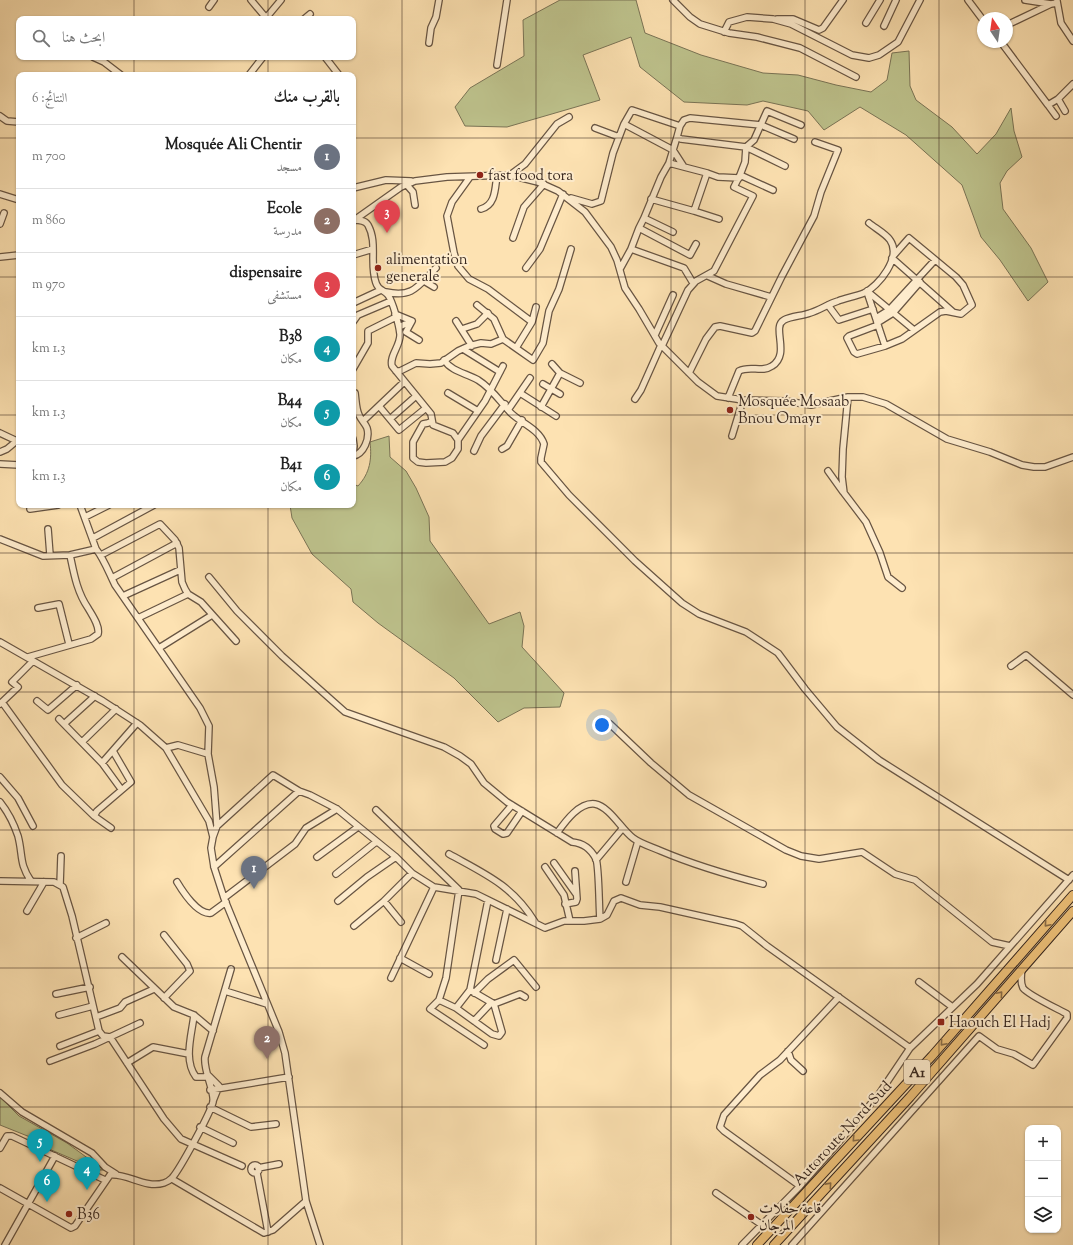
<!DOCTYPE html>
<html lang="ar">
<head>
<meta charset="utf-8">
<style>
	body { margin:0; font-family:"Sorts Mill Goudy",Amiri,serif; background:#f6f6f6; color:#222; direction:rtl }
	.controls { position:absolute; right:12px; bottom:12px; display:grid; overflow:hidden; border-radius:8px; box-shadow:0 1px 3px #0004 }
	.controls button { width:36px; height:36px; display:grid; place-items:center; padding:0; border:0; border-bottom:1px solid #e0e0e0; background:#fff; color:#222; font:20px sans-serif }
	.compass { position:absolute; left:977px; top:12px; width:36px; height:36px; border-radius:50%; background:#fff; box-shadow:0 1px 3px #0004; rotate:347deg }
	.you { position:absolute; left:602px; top:725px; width:14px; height:14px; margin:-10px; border:3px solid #fff; border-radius:50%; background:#1a73e8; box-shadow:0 0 0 6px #1a73e833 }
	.badge { display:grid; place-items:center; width:26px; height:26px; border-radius:50%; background:#8f2418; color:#fff; font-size:13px; font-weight:700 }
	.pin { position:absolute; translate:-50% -33px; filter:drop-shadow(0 1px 2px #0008) }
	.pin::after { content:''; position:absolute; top:21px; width:14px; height:12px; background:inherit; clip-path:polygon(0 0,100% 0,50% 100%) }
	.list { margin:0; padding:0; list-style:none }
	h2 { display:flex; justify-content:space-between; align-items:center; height:52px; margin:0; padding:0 16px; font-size:17px }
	h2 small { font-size:13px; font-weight:400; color:#767676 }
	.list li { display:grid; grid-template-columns:26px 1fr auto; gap:12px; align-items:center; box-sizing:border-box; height:64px; padding:0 16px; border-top:1px solid #e0e0e0 }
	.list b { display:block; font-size:15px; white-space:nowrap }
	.list p { margin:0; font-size:13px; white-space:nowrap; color:#767676 }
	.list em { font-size:13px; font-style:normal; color:#767676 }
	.icon { flex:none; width:22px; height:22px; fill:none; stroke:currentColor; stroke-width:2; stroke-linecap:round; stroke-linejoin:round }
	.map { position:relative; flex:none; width:1073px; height:1245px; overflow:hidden; direction:ltr }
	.search { position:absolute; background:#fff; box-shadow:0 1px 3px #0004; left:16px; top:16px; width:340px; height:44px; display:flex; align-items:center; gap:10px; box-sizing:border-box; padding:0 14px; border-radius:8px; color:#767676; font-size:15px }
	.panel { position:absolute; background:#fff; box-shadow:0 1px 3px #0004; left:16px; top:72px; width:340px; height:436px; border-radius:8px; direction:rtl }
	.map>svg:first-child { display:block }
	.green { fill:#bec38d; stroke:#7a7456 }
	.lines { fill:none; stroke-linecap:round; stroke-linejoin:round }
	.minor-casing { stroke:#685543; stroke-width:8 }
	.highway-casing { stroke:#36261e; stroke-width:10 }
	.minor { stroke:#feeccd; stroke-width:5.5 }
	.highway { stroke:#eec179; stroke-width:8 }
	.oneway { stroke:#896c47 }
	.grid { fill:none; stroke:#36261e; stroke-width:1; stroke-opacity:0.55 }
	.poi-dot { fill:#8f2418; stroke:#feeccd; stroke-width:1.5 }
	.labels { text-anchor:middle; stroke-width:4; stroke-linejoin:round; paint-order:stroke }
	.shield { fill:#feeccd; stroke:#726152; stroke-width:1 }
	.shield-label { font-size:14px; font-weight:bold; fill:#36261e }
	.poi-label { font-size:15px; fill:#36261e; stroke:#feeccd; text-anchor:start }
	.street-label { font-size:15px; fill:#36261e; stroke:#feeccd }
</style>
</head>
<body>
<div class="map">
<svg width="1073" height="1245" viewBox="0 0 1073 1245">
	<rect width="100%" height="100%" fill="#fde2b2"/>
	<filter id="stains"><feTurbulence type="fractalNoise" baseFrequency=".005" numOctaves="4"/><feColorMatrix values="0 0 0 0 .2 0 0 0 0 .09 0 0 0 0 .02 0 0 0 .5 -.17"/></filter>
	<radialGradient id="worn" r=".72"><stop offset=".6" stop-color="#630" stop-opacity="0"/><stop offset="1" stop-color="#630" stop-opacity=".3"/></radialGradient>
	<!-- green -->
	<path class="green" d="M560,0h76l9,33 56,22 62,18 35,2 38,10 35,7 16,-12 5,-27 17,-2 1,35 6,14 36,27 25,27 19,-20 15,-26 3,23 8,26 -15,14 -7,12 3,26 28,39 17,34 -20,19 -28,-41 -19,-23 -19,-52 -56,-50 -46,-28 -36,23 -16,-19 -45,-10 -16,4 -63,-3 -44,-35 -9,-30 -48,18 17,45 -93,27 -42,-1 -10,-19 15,-19 54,-32 -1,-36z
		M389,436l1,21 16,14 10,17 13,29 1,24 59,83 31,-12 4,14 -2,21 42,46 -4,14 -36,1 -26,14 -44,-44 -76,-55 -25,-21 -2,-13 -39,-35 -20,-36 -2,-13h63v-21l5,2c12,-13 14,-27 12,-44z
		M0,1097l19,19 48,27 37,27h-11l-9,-6 -42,-18 -12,-9 -30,-12z"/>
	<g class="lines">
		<defs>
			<path id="minor" d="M251,0l16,19
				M673,0l17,17 10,7 29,9 28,4 43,11 56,29
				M968,0l15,20
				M1025,0l26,4
				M1057,1l4,22 12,18
				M209,7l5,-7
				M266,18l15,-18
				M304,19l6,-5
				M777,19h16l26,11 4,-2 20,-28
				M866,23l14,-23
				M1007,25l44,-21 6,-1
				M884,26l12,-26
				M724,32l5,-10 18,-5 26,2 18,5 61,31 17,3 10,-3 19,-13 22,-42
				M1001,42l47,63
				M429,43l2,-15 5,-11 3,-17
				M93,57l11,5 17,13
				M325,57l14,18
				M497,65l10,-65
				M249,75l14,-18
				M1058,99l7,12
				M0,116l7,5 12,1
				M1056,116l-8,-11 10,-6 15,-15
				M624,124l49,26 11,17 23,6 -13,38 -43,-12
				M680,126l4,-6 6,-2 71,7 33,14
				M595,128l24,9
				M677,137l-8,26 15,4
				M707,173l11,4 21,1
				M510,175l15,-11 32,-40 12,-7
				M470,177l-18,25 -5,14 7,37 4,13 11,13 19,10 44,33
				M406,184l7,8 2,13
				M353,188l33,-8 25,1
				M773,190l-33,-15 5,-13 1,-15 8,-7 13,-29 34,14
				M0,194l19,6
				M571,198l21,6 9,-3 12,-48 11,-29 8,-14 48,16 -3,11 4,2 65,8 39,19
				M481,209c15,-4 14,-21 16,-34
				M694,211l25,8
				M644,218l17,-41 8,-14
				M354,220c5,0 11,0 14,5 10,18 1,39 8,58 2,7 8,7 12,12 5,7 11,30 12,39 1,11 -11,22 -8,32l39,48 2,11 20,8 5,7
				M353,221l48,-34 14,-6 32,-4 63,-2 28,7 20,9 27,21 26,35 6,13 8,28 14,21 20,34 39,39 19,14 26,4 42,1 26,4 37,-8h15l23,7 61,35 43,13 32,13 12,2h11l28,-10
				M0,224l4,-11
				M639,228l5,-10 29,14
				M513,238l11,-31 20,-23
				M631,249l53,19 9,15
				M353,255l20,-6
				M0,257l19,-2
				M892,258l61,54
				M526,268l14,-19 23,-55
				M620,269l11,-20 8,-21 51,27 6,-11
				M708,276l18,8 45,13
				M424,281l10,6
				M867,291l47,39
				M386,292c27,6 32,-6 50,-24
				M867,292l18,54
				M353,303l28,-13
				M477,305l17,14 9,20 30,21 10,-17 6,-32 10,-22 12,-40
				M828,305l11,15 34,-11
				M395,314l17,7 -13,6
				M876,318l13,-8 46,-50
				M412,321l-6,11 13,8
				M456,321l16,25
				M353,322l5,-7 33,-14
				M877,323l16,-10 27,-31
				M878,325l-29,11 -2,2 7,14 3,2 28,-8 17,-7 38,-27 6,-1 15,3 11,-9 -9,-20 -7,-8 -47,-39 -15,17
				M462,329l15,-5 11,-11
				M655,335l18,-40
				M662,346l26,-56 8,-9 18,-10 39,-75 -19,-9 6,-12
				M516,348l16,-26 4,-15
				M463,349l37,23
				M444,360c8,12 22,13 34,20 13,8 21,20 31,31 9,11 30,17 35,33l-3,14v4l28,33 66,66 47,42 17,11 47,18 32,21 27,36 32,38 42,33 190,120
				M552,364l8,9 20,10
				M353,369l15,-26v-12l28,-14
				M396,371h4l16,-8 14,1 11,-1 17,-12 11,-5 12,-3 10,1 12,-5
				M689,373l17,-34 9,-12 5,-1 32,7 3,-2 27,-55 32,-60 7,-24 15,-37 2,-5 -23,-8
				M543,384l17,10
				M353,393h2c1,7 1,16 4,22 2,5 6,8 8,13 3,10 -3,26 -14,28
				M448,393l30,18
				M520,393l36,23
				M848,397l-5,52 -1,28 2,16 22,29 14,31 8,24 14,11
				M728,398l11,-27c11,-6 23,2 33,-5 19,-12 -1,-39 12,-46 7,-4 18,-4 26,-7 10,-3 18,-9 28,-12 9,-3 18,-5 26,-8 15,-7 38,-36 26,-53 -4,-6 -15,-12 -21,-17
				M635,399l6,-9 20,-45
				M379,406l20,24 27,-22
				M541,407l19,-34
				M508,410l22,-32
				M390,419l26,-23
				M363,421l41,-39
				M432,421l-4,2 -5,1 -10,18v16l5,4 8,1 19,-1 7,-4 6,-9v-9l27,-39 18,-35
				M0,433l17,8
				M732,436l11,-36
				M353,439l1,7 -1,8
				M502,449l5,-3 15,-26
				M474,451l7,-15 24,-32
				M0,452l7,-3 12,-10
				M0,464l19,1
				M828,471l15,21
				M80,505l16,44
				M30,509l28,-4
				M85,517l24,-12
				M48,529l2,26
				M93,538l61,-33
				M0,539l43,17 27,-1c4,19 7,37 18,53 4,7 12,18 10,26l-7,5 -63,18
				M70,555l26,-6c8,10 13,24 19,36l85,123 9,18 -1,28
				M101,555l59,-31 15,16 4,8 3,34 3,7 3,5 13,8 35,39
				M209,577l28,34 45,45 63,56 99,35 16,9 11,8 13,19 23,19 65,40c11,1 19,7 24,17 3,7 3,49 4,60
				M112,578l65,-35
				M123,596l57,-26
				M38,608l21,-4 10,40
				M138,618l50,-24
				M0,642l103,59 37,24 26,23 43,73 4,16 -2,11 3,19 10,31 55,134 6,21 21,148 14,44
				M159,648l53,-33
				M1011,666l15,-11 47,40
				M37,701l11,9 29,-25
				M2,702l60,83 32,31
				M0,704l18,-17 -6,-5 21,-21
				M59,719l43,44 19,26
				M64,724l31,-28
				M610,724l41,39 38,32 97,55 15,6 18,3 43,-7 33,22 20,6 77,62 18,4
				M82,742l34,-33
				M166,748l12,-3 30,9 6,33 3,39
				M102,763l35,-40
				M0,777l18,21 15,28
				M0,802c8,10 14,22 18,34 5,19 1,28 13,45
				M512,805l-18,21 1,3 8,5 4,-1 15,-22
				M376,810l83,80 -13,88 -7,22 17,8 14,-18
				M111,828l-17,-12 3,-5 34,-29 -18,-31
				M557,833c8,-11 22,-31 38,-29 15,3 26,25 38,34 8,6 19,9 28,13 33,14 67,24 102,33
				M213,837l4,-11 56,-51 26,16 11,4 27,14 59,48 16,16 22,14 42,7 69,34 19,-7h20l16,-2 7,-4 7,-14 7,-3 19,7 20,2 76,17 6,2 25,20 143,102
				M449,854c36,20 63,31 86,68
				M317,857l41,-30
				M596,860l26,-31
				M554,863l22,31
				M214,867l85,-76
				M545,867l19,28 6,26
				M336,874l40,-32
				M0,881l54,1 9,5 9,29 27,115 4,5 7,1 54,82 17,20 61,27
				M177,882c6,10 21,33 34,31l15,-11
				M626,882l12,-41
				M60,885l1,-29
				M224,898l71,-54 11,-16 31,-19
				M488,900l-18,90 24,14 26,-10 5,3
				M338,901l29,-24 29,-20
				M384,901l17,21
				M565,904l11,-2 1,-3 -2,-28
				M27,911l17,-29
				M354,926l30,-25 28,-28
				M164,935l23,29 3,7 -26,27
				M76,938l30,-15
				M122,957l52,50 20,8 19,16
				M400,958l29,16
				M496,960l11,-51
				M391,978l43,-91
				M919,982l32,24
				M225,991l42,13
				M474,993l14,-14 26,-19 22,27
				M56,994l34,-7
				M439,1000l-9,9 54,36
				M456,1008l36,26 7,2 3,-4 -8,-28
				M59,1015l34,-9
				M194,1015c-2,19 -11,45 2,62h11
				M96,1017l24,-9 5,-6 29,-13
				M474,1021l17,-18
				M60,1046l39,-15
				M788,1051l3,9 12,11
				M50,1061l45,-17 45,-21
				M127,1063l26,-16 36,7
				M207,1074l12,12 -6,15
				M210,1090l79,-13
				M0,1093l22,19 70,41 13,14 11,7
				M210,1107l41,20 25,-3
				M200,1127l33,16
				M0,1148l7,-12h5l93,44
				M251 1169a4 4 0 1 1 8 0a4 4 0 1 1-8 0Z
				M258,1168l21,-4
				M257,1173l11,59
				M172,1179l92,54 9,-3 33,-29
				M800,1186l-76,-55 -4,-4 4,-12 36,-40 20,-15 59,-63
				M0,1188l71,40 4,-2 35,-51c18,-2 35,14 54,8 3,-1 6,-3 8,-5 8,-9 38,-64 41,-76 2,-10 -10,-32 -8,-45l26,-88
				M716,1193l46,32
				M5,1245l50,-89
				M742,1245l58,-59 38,-43 41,-49 31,-46 67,-64 96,-109
				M792,1245l187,-209 18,13 17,5 19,11 34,-47v-4c-9,-5 -39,-19 -44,-26 -3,-6 -2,-13 -1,-19"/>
			<path id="highway" d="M757,1245l175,-189 141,-161
				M774,1245l136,-148 163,-186"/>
		</defs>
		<!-- minor casing -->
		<use href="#minor" class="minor-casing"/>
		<!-- highway casing -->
		<use href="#highway" class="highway-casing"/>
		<!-- minor -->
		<use href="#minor" class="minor"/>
		<!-- highway -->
		<use href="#highway" class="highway"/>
	</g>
	<!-- one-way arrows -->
	<defs><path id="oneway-chevron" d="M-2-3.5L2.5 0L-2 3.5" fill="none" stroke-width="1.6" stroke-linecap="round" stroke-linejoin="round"/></defs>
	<g class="oneway">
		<use href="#oneway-chevron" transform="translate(1047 924) rotate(131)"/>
		<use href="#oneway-chevron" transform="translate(1000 994) rotate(-49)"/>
		<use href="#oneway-chevron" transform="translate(943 1043) rotate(131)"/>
		<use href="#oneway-chevron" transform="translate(855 1139) rotate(133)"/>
		<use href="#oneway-chevron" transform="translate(829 1185) rotate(-48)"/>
	</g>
	<!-- grid -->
	<path class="grid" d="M134,0v19M268,0v19M402,0v1245M536,0v1245M671,0v1245M805,0v1245M939,0v1245M134,57v18M268,57v18M0,138h19M353,138h720M0,277h19M353,277h720M0,415h19M353,415h720M134,505v740M268,505v740M0,553h1073M0,692h1073M0,830h1073M0,968h1073M0,1107h1073"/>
	<!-- markers -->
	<g class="poi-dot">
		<circle cx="480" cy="175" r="4"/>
		<circle cx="378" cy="268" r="4"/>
		<circle cx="730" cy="410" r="4"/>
		<rect x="937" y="1018" width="8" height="8" rx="2"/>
		<circle cx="69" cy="1214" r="4"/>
		<circle cx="751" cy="1217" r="4"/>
	</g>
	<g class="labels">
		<!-- shield labels -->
		<rect class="shield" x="904" y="1060" width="26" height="24" rx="3"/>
		<g class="shield-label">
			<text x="917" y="1077">A1</text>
		</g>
		<!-- poi labels -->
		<g class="poi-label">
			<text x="488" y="180">fast food tora</text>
			<text x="386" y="264">alimentation<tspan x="386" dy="17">generale</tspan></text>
			<text x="738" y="406">Mosquée Mosaab<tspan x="738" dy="17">Bnou Omayr</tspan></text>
			<text x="949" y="1027">Haouch El Hadj</text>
			<text x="759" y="1213">قاعة حفلات<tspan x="759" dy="17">المرجان</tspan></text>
			<text x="77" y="1219">B36</text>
		</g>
		<!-- street labels -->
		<g class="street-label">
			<text transform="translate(842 1133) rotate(-47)" y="5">Autoroute Nord-Sud</text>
		</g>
	</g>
	<rect width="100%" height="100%" filter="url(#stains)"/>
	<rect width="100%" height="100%" fill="url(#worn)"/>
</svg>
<div class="controls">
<button>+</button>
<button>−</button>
<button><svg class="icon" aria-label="layers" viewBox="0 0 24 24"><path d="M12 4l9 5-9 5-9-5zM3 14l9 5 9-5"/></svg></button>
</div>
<svg class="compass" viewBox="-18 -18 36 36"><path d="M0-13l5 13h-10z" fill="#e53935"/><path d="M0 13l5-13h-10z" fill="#767676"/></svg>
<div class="you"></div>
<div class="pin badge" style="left:254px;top:889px;background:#6b7280">1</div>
<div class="pin badge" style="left:267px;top:1059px;background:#8d6e63">2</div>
<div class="pin badge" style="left:387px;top:233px;background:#e0444e">3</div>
<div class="pin badge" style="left:87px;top:1190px;background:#0f9aa8">4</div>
<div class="pin badge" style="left:40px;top:1162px;background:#0f9aa8">5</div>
<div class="pin badge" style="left:47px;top:1202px;background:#0f9aa8">6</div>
<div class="search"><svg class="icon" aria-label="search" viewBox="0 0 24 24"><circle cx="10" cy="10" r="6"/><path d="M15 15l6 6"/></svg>ابحث هنا</div>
<section class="panel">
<h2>بالقرب منك<small>النتائج: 6</small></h2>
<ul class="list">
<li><span class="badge" style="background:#6b7280">1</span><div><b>Mosquée Ali Chentir</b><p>مسجد</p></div><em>700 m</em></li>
<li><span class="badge" style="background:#8d6e63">2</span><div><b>Ecole</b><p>مدرسة</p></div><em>860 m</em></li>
<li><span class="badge" style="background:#e0444e">3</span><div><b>dispensaire</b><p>مستشفى</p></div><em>970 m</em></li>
<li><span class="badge" style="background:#0f9aa8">4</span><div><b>B38</b><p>مكان</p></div><em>1.3 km</em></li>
<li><span class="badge" style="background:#0f9aa8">5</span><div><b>B44</b><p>مكان</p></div><em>1.3 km</em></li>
<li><span class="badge" style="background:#0f9aa8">6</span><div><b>B41</b><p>مكان</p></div><em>1.3 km</em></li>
</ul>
</section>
</div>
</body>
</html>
